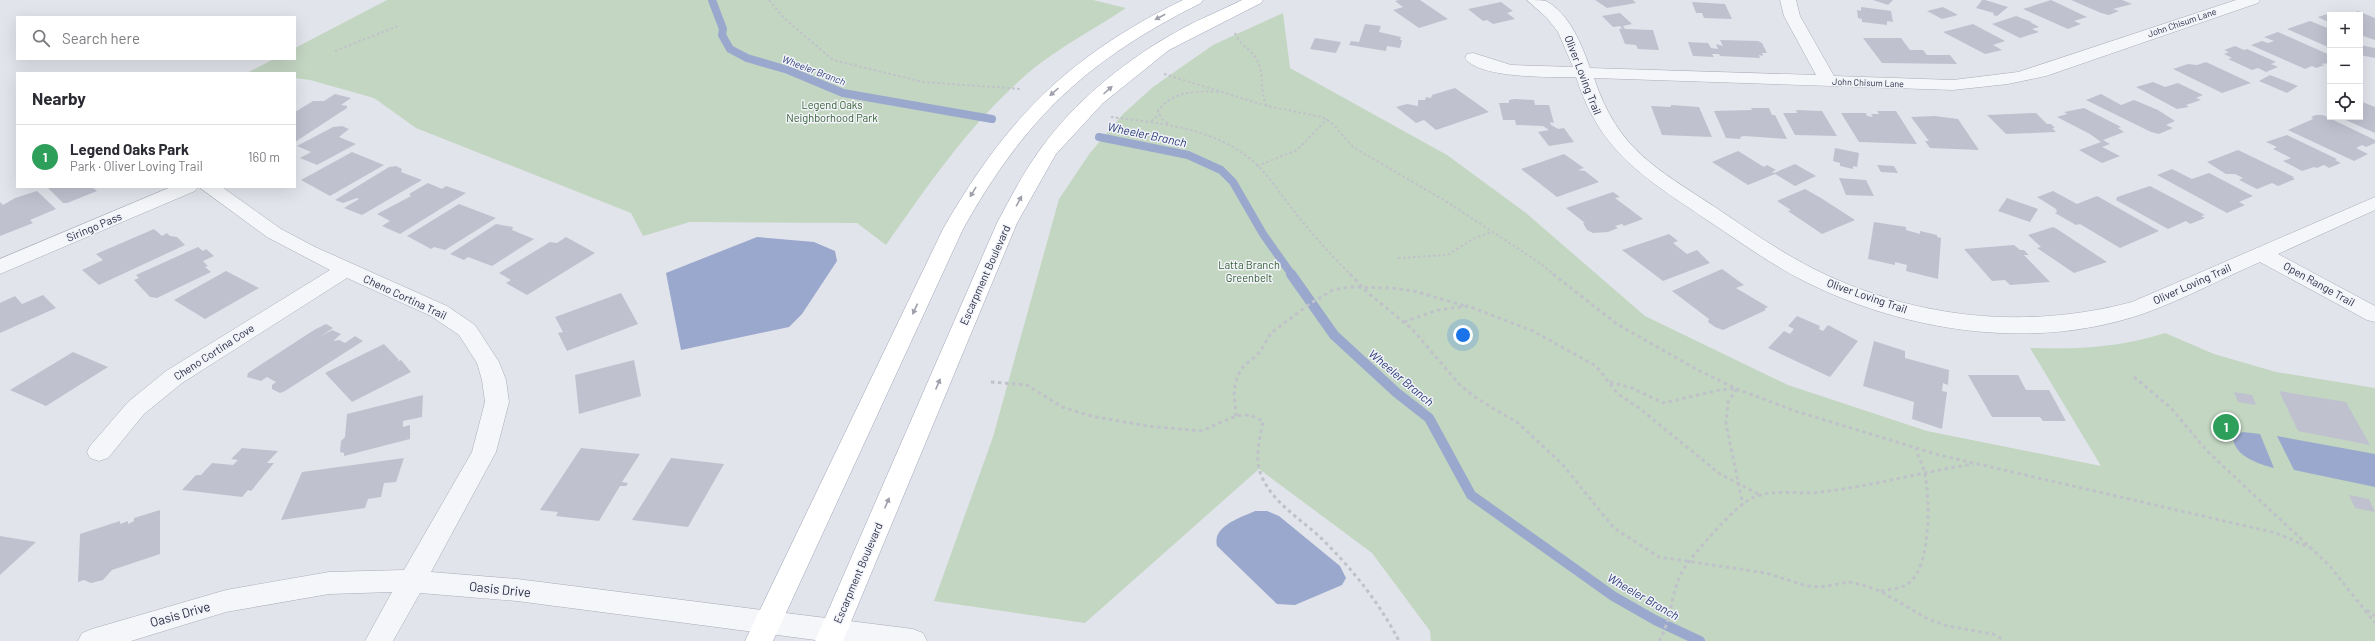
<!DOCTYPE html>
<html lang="en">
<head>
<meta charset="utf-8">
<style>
	body { margin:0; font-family:Barlow,sans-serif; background:#f2f2f3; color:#2b2b33 }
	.controls { position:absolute; right:12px; top:12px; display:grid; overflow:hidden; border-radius:0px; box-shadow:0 4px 16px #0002 }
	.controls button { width:36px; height:36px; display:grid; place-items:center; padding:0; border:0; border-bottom:1px solid #e1e1e2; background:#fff; color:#2b2b33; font:20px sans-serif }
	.you { position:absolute; left:1463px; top:335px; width:14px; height:14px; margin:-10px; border:3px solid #fff; border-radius:50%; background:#1a73e8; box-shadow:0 0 0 6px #1a73e833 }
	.badge { display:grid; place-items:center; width:26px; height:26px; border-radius:50%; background:#0b8043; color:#fff; font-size:13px; font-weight:700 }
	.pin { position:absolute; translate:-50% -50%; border:2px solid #fff; box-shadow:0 1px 4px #0006 }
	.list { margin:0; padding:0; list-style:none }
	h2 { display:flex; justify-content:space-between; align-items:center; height:52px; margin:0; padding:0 16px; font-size:17px }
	h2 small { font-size:13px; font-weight:400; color:#7c7c81 }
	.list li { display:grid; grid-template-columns:26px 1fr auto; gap:12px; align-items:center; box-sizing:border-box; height:64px; padding:0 16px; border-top:1px solid #e1e1e2 }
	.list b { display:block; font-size:15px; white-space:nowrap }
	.list p { margin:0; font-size:13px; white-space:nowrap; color:#7c7c81 }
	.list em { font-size:13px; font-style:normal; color:#7c7c81 }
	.icon { flex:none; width:22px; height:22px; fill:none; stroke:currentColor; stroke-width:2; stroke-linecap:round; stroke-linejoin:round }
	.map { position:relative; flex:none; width:2375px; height:641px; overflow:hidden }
	.search { position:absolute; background:#fff; box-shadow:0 4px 16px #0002; left:16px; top:16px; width:280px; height:44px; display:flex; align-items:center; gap:10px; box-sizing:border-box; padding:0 14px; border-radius:0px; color:#7c7c81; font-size:15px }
	.panel { position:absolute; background:#fff; box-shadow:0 4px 16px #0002; left:16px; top:72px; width:280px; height:116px; border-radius:0px }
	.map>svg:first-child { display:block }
	.green { fill:#c3d6c2 }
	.water { fill:#9aa8ce }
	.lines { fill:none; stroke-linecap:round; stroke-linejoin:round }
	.stream-far1 { stroke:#9aa8ce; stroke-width:8 }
	.stream { stroke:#9aa8ce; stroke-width:10 }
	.building { fill:#bfc1cf }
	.minor-casing { stroke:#aaadb9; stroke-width:1 }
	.major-casing { stroke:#a0a5b8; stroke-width:1 }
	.path-far1 { stroke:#c0c2ca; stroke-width:2; stroke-dasharray:2.5 2.5; stroke-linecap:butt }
	.path { stroke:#c0c2ca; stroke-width:3; stroke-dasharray:3.5 3.5; stroke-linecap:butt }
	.minor { fill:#f5f6f9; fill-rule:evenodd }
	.major { fill:#fff; fill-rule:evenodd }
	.oneway { fill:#9ea0ab }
	.labels { text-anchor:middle; stroke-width:3; stroke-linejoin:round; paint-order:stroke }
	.far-street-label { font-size:9px; fill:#282d45; stroke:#f2f3f8 }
	.far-water-label { font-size:10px; font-style:italic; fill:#2f417c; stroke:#f2f3f8 }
	.street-label { font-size:11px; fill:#282d45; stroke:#f2f3f8 }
	.park-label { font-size:11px; fill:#356236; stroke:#f2f3f8 }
	.water-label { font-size:12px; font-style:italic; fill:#2f417c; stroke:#f2f3f8 }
	.near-street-label { font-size:13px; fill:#282d45; stroke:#f2f3f8 }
</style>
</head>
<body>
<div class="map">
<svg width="2375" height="641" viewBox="0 0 2375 641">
	<rect width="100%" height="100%" fill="#e2e4eb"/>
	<!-- green -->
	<path class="green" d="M387,0h706l33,8c-30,20 -64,38 -92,60 -61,51 -103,113 -148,177l-29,-22 -167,-1 -47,14 -12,-23 -215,-85 -42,-30 -64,-18 -15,-2v-5h-48l27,-14h21v-11z
		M1283,13l7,55 157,87 79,58 119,103 143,69 139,46 174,35 -71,-118c50,1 87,0 135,-15l49,21 62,18 99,16v253h-944l-1,-10 -58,-78 -113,-84 -174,154 -151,-22 59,-164 66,-238 31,-46 33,-39 30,-27 60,-42z"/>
	<!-- water -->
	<path class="water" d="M757,237l57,5 21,9 2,10 -35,53 -13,13 -108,23 -15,-77z
		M2243,432l17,2 14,34c-15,-4 -38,-11 -41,-29l1,-3z
		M2277,436l98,18v33l-81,-17z
		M1255,511h12l12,5 61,50 6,12 -4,7 -47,20 -18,-1 -60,-58c-5,-20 23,-28 38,-35z"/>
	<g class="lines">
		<!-- stream-far1 -->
		<path class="stream-far1" d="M712,0l11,29 -1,6 8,14 17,9 41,12 55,23 149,26
			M1099,137l89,18 33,15 12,12 30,52 29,41"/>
		<!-- stream -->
		<path class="stream" d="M1291,274l43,61 63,58 32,25 42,77 142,101 42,24 45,21"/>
	</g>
	<!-- building -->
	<path class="building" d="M1399,0h21l28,19 -29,9 -26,-18 10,-3 -8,-6z
		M1595,0h38l3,3 -29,5z
		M1873,0h20l-5,5z
		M1982,0h3l23,7 -11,9 -4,-1 1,-2 -18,-5z
		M2051,0l36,17 -13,4 7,3 -13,5 -45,-20z
		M2071,0h51l10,4 -19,5 6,2 -10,4 -8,-2z
		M1501,2l12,9 -6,2 8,6 -22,5 -6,-4 -4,1 -15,-12z
		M1692,2l33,2 7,15 -28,-1 -2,-5h-6z
		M1861,7l30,4 2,11 -6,-1v4l-25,-3v-3l-4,-1 -1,-8 4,1z
		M1943,7l15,8 -16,4 -15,-8z
		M2358,11l17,7v22l-15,-5v-20h-11z
		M1620,13l12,11 -9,2 2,3 28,1 6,20 -21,-1 -2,-4 -11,-1 -6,-15h3l-2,-3 -7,1 -11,-11z
		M2331,13l5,2h-6v8l-12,-6z
		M2016,16l16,6h-2l9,5 -7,2 7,3 -19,6 -28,-14z
		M2310,21l20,8v17l-2,1 -41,-18z
		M1365,24l16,2 -2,6 22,5 -1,3h2l-2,8 -13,-2 -1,5 -37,-6 2,-4 8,1z
		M1973,24l32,17 -12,4 9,5 -17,4 -42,-22z
		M2278,32l52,23v8l-9,1 4,1 -9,3 -4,-2 -7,3 -54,-24 11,-4 6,2 6,-2 -10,-4z
		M1315,38l26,4 -5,11 -26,-4z
		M1863,38h38l9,12h13l4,5h23l7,9 -75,-1z
		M1720,40l38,1 4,2 5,10h-5l1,3 -4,-1 1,3 -40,-2 -1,-2h-7l2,3 -21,-1 -5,-14 20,1 3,5 7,1 -2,-5 7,2z
		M2360,45l15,3v10l-15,-3z
		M2235,46l9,4 3,-1 29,13 -5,2 7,3 -12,5 -8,-4 -6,2 -24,-11 4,-1 -8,-4 5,-2 -5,-2z
		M2206,62l45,21 -29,10 -49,-24 15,-5 9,1z
		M2270,75l28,11 -11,7 -28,-12z
		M2153,82l12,5 13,-4 25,12 -7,3 5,2 -15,5 3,2 -12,2 -41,-22z
		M1455,88l34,24 -53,18 -12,-10 -8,3 -20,-16 11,-3 11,2v-6h7l1,-3 5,1 1,-3z
		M335,94l16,4 -10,7 6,1v2l-52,34v-30l18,-11h11z
		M2101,94l20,11 13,-5 24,10 17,11 -9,4 7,3 -14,6 -8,-2 -65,-32z
		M1515,99l19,1 1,5h14l5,18 -4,-1 1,3 7,4 6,-1 10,14 -25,4 -11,-14 11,-2 -6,-4 -27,-1 -1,-5h-12l-4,-17h10v-3z
		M2360,101l15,6v26l-36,-16h21z
		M1671,105l28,2 13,30 -50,-2 -11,-29 20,1z
		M1751,108h18l3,7h3l12,24 -43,-3 -4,1 1,2 -15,-1 -12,-27 38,-1z
		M2084,108l37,19 -3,1 6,4 -21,8 7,4 -8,3 18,9 -18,7 -23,-13 22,-8 -11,-8 -33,-17 10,-3 -3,-2z
		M1796,110l26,1 15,25 -42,-1 -12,-22h14z
		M1877,111h19l21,33 -58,-2 -18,-29h25l1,3 6,1 -2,-3h8z
		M2036,113l11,11h4l4,4h-3l4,4 -50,2 -19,-19z
		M2316,115h7l52,25v3l-9,4 -4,-2 -6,3 12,6 -14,7 -66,-31 25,-11 -2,-2z
		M1935,116l23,3 21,31 -49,-2 -5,-7h4l-18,-24z
		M342,126l7,3 -10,8 17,7 -39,21 -17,-7 11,-6 -14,-6 36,-19z
		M2287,135l50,24 -2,1 6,3 -12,5 -5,-3 -7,3 -3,-1 -12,4 -19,-10 8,-3 -18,-9 4,-2 -11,-5z
		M1835,148l24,5 -2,14 -4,-1v3l-13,-3v-3l-7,-2z
		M2238,150l56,27h-2l3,2 -17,7 -6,-3 -15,6 -18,-9 4,-2 -8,-4h-9l-19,-12z
		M1738,151l26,16 3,-2 9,5 -4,2 2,1 21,-9 21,12 -21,10 -20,-12 -27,11 -36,-23z
		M352,152l32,13 -54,31 -29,-16z
		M1564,154l20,14 -6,2 7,1 14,11 -42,15 -36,-28z
		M1877,165l17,1 4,7 -17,-1z
		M396,166l6,3 -1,3 21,8 -60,35 -18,-7 15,-9 -2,-1 -14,5 -8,-3 54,-33z
		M2172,169l20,10 17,-6 44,23 -14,6 6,3 -18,8 -70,-38z
		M1839,178l27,2 8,16 -28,-1z
		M428,183l14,6 4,-3 20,7 -66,41 -18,-8 8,-5 -13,-7 34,-18 -2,-2z
		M2150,186l55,29 -4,1 4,2 -15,6 -4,-3 -18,8 -52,-29 1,-3z
		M47,187h45l5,4 -30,12h-4z
		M1805,189l16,9 34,22 -33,14 -34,-23 3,-1 -14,-9z
		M37,191l19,18 -26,11 3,3 -33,13v-34l3,3 12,-7z
		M2053,191l24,13 20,-8 62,35 -39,17 -40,-24 -4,1 -21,-12 2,-1 -1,-3 -19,-12z
		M1613,192l7,5 -5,1 28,21 -19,7 -2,-2 -7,2 3,2 -10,4 -15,1 -6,-3 -4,-7h2l-19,-15z
		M2007,198l31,11 -8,13 -32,-11z
		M459,204l37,14 -51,32 -11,-3 -3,2 -24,-13z
		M1874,222l32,5v3l14,4v-3l17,4v2l4,1 -3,41 -32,-8 1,-6 -12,-3v3l-27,-6z
		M496,224l17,3 -1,3 22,9 -42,27 -24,-9 -4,3 -14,-6z
		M2053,227l4,2 50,33 -33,11 -37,-25 4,-1 -13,-12z
		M154,229l8,7 5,-3 3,3 7,1 8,8 -86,40 -17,-15 21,-10 -7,-6z
		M1669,234l9,7 -5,2 14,11 10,-4 13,13 -47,18 -41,-31z
		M566,237l29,16 -68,42 -21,-12 5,-3 -12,-7 51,-31 7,1z
		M2014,245l6,5h4l5,5h-5l26,27 -40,3 -5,-5 -13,1 -28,-32z
		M198,247l5,4 3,-2 8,7 -11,5 5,5 -3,1 6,5 -54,26 -7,-1 -16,-17 5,-2 -3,-3z
		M1722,269l22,16 -8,3 32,19 -4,2 2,1 -43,20 -8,-3 -7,-5 1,-3 -37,-28z
		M226,271l33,17 -54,31 -31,-19z
		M621,293l17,31 -71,27 -9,-18 5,-1 -8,-15z
		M43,295l13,13 -56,25v-30l15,-7 7,8z
		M1797,316l23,10 -1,3 4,2 5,-6 30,16 -28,36 -62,-29 16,-17 6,3 4,-5 -6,-3z
		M326,324l7,4 -13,9 12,-7 9,4 -8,7 6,-1 6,3 10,-7 8,5 -78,50 -5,2 -8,-4v-4l4,-3 -9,-5 -6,4 -14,-4 1,-4 66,-43z
		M1874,341l31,10v7l44,12 -1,15 -5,-2 -1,8 5,1 -5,37 -30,-10 2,-17 -51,-16z
		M384,344l15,16 -2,2 4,-2 10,12 -59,30 -27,-29z
		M73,352l35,15 -62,39 -36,-16z
		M634,360l7,36 -62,18 -4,-39z
		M1968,375h50l8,15h23l17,31h-23l-3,-4h-48z
		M2279,391l67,11 24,43 -72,-14z
		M2234,392l18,3 4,10 -18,-3z
		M423,395l-1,22 -19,4v6l7,-2v14l-66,17v-3l-4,-1 1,-11 4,-4 2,-23z
		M242,448l36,3 -11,12h7l-23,28 -3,-1 -6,7 -60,-7 14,-15h5l11,-12 21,2 5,-5 -7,-1z
		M581,448l59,6 -18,28 6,1 -2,3h-6l-21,35 -43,-5 2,-4 -18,-2z
		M404,458l-8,24 -12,1 -3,14 -13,2 -3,9 -84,12 21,-48z
		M671,458l53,6 -36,63 -56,-7z
		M2349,495l20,4 6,13 -20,-4z
		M160,510v44l-48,16 -9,10 -12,3 -7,-3 -6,2 2,-48 40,-13v3l8,-3v3l6,-3v-3z
		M0,536l36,6 -36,33z"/>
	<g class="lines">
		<defs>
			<path id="minor" d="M1527,0c5,0 14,0 19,1 23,12 36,44 44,67l226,7 -32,-59 -4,-16h16l4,16 34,60 119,4 65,-8 218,-72h24l-2,3 -212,73 -38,8 -55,6 -359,-12c24,72 62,90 121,129 34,23 68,47 105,65 99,47 206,58 312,30l243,-105v13l-97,44 97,52v16l-8,-2 -107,-58c-37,16 -74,36 -112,50 -110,40 -241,21 -344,-31 -34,-17 -65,-40 -97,-61 -63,-43 -106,-66 -131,-143 -24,0 -97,2 -111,-19l2,-4 6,-1 38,12 62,2 -15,-35 -11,-14z
				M171,187h27l-3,4 -195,83v-15z
				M199,187h23l59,42 34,18 132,59 28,19 24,37 7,18 3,22 -13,50 -65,120 86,7 396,50 10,4 4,8h-104l-306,-40 -97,-8 -27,48h-28l27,-49 -63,2 -103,18 -95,29h-53l4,-8 10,-4 134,-39 103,-18 75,-2 68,-118 13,-50 -3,-22 -5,-17 -18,-28 -28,-19 -84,-38 -165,105 -38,31 -36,44 -9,3 -9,-3 -3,-6 3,-6 38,-44 38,-31 164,-101 -63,-33z"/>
			<path id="major" d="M1183,0h20l-2,3c-114,57 -176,115 -238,226l-190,412h-28l198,-412c63,-110 125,-173 240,-229z
				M1242,0h21l-2,3 -92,47 -66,53 -47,51 -39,69 -174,418h-28l182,-418c14,-26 27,-52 45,-76 32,-44 79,-83 127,-111 23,-14 49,-24 73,-36z"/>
		</defs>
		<!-- minor casing -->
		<use href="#minor" class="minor-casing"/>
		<!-- major casing -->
		<use href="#major" class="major-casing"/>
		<!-- path-far1 -->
		<path class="path-far1" d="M769,0l15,18 49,42 90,22 98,7
			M1235,33c4,12 16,16 22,27 8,14 2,31 10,46
			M335,51l63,-25
			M1164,74l103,32 55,11 9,5 22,25 94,55 87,57 21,16
			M1111,117c47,6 99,10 138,41 18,14 31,36 45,53 18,23 37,44 57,64
			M1151,121l9,-7
			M1168,123l-6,-4 -4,-8c15,-21 39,-20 62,-19
			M1257,166l40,-16 30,-31
			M1398,258l49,-3 28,-17 17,-6"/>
		<!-- path -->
		<path class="path" d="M1350,274l18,19 44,36 47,55 17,14 42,25 44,41 52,64 45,29 107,16 41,13 14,1 28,-5 14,3 17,6 48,28 19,7 46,8 12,7
			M1553,274l64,50 79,45 41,20 55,21 147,45 337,78 35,15
			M1404,322l34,-12 30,-4 65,25 63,35 22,28 21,14 81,66 42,22
			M2134,377l37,31 36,43 122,114 46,58
			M991,382l36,3 35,22 29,9 56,10 54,5 35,-15 14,-1 13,6c-3,18 -9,36 -2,54 12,29 42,45 63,66 30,30 56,63 75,100
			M1610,382l22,6 31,15 57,-13 17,-1
			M1737,389l-9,13 -2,22 17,81
			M1236,416l-2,-25 3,-14 6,-10 17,-15 11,-19 40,-30 22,-13 16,-3 42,1 23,3 51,15
			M1881,591c9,-2 22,-2 29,-9 21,-18 20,-82 15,-108 -2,-9 -7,-17 -9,-26
			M2367,610l8,6
			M1659,641c14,-23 11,-52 26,-74 11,-16 50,-61 67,-69 21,-10 47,-3 69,-6 51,-6 101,-20 152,-28"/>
		<!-- minor -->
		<use href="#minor" class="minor"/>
		<!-- major -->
		<use href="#major" class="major"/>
	</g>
	<!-- one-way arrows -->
	<defs><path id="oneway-solid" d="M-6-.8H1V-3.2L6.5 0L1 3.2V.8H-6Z"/></defs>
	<g class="oneway">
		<use href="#oneway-solid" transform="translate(1160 17) rotate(152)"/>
		<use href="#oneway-solid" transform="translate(1108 90) rotate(-42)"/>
		<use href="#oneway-solid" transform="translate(1054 92) rotate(138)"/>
		<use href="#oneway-solid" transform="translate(973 192) rotate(121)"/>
		<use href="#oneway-solid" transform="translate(1019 201) rotate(-62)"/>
		<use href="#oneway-solid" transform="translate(915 309) rotate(115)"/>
		<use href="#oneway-solid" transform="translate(938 384) rotate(-67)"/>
		<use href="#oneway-solid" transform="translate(887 503) rotate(-67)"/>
	</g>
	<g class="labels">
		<!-- far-street labels -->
		<g class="far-street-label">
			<text transform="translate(2182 23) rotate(-19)" y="3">John Chisum Lane</text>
			<text transform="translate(1868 83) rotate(2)" y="3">John Chisum Lane</text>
		</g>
		<!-- far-water labels -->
		<g class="far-water-label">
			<text transform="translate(814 70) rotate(21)" y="4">Wheeler Branch</text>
		</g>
		<!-- street labels -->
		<g class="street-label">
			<text transform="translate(1583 75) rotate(69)" y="4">Oliver Loving Trail</text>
			<text transform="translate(94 227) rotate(-23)" y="4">Siringo Pass</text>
			<text transform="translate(985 275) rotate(-66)" y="4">Escarpment Boulevard</text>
			<text transform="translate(2192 284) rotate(-24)" y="4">Oliver Loving Trail</text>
			<text transform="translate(2319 284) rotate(29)" y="4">Open Range Trail</text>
			<text transform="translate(1867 296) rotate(19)" y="4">Oliver Loving Trail</text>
			<text transform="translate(405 297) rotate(25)" y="4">Cheno Cortina Trail</text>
			<text transform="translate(214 352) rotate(-33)" y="4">Cheno Cortina Cove</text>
			<text transform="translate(858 573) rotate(-67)" y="4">Escarpment Boulevard</text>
		</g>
		<!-- park labels -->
		<g class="park-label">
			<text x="832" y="109">Legend Oaks<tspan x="832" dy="13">Neighborhood Park</tspan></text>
			<text x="1249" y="269">Latta Branch<tspan x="1249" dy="13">Greenbelt</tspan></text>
		</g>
		<!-- water labels -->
		<g class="water-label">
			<text transform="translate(1147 135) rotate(12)" y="4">Wheeler Branch</text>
			<text transform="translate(1401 378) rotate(40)" y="4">Wheeler Branch</text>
			<text transform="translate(1643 597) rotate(30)" y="4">Wheeler Branch</text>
		</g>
		<!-- near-street labels -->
		<g class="near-street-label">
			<text transform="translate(500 589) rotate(6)" y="5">Oasis Drive</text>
			<text transform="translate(180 614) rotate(-16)" y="5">Oasis Drive</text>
		</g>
	</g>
</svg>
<div class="controls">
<button>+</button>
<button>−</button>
<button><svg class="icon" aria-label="locate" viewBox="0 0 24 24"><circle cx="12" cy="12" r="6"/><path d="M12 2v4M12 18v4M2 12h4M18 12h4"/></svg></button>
</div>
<div class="you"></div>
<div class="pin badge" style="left:2226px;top:427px;background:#2e9e5b">1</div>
<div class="search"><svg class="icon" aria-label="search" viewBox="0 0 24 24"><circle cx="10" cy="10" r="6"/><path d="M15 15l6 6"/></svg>Search here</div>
<section class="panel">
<h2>Nearby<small></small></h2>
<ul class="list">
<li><span class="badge" style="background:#2e9e5b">1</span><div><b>Legend Oaks Park</b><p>Park · Oliver Loving Trail</p></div><em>160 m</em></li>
</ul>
</section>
</div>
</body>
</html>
